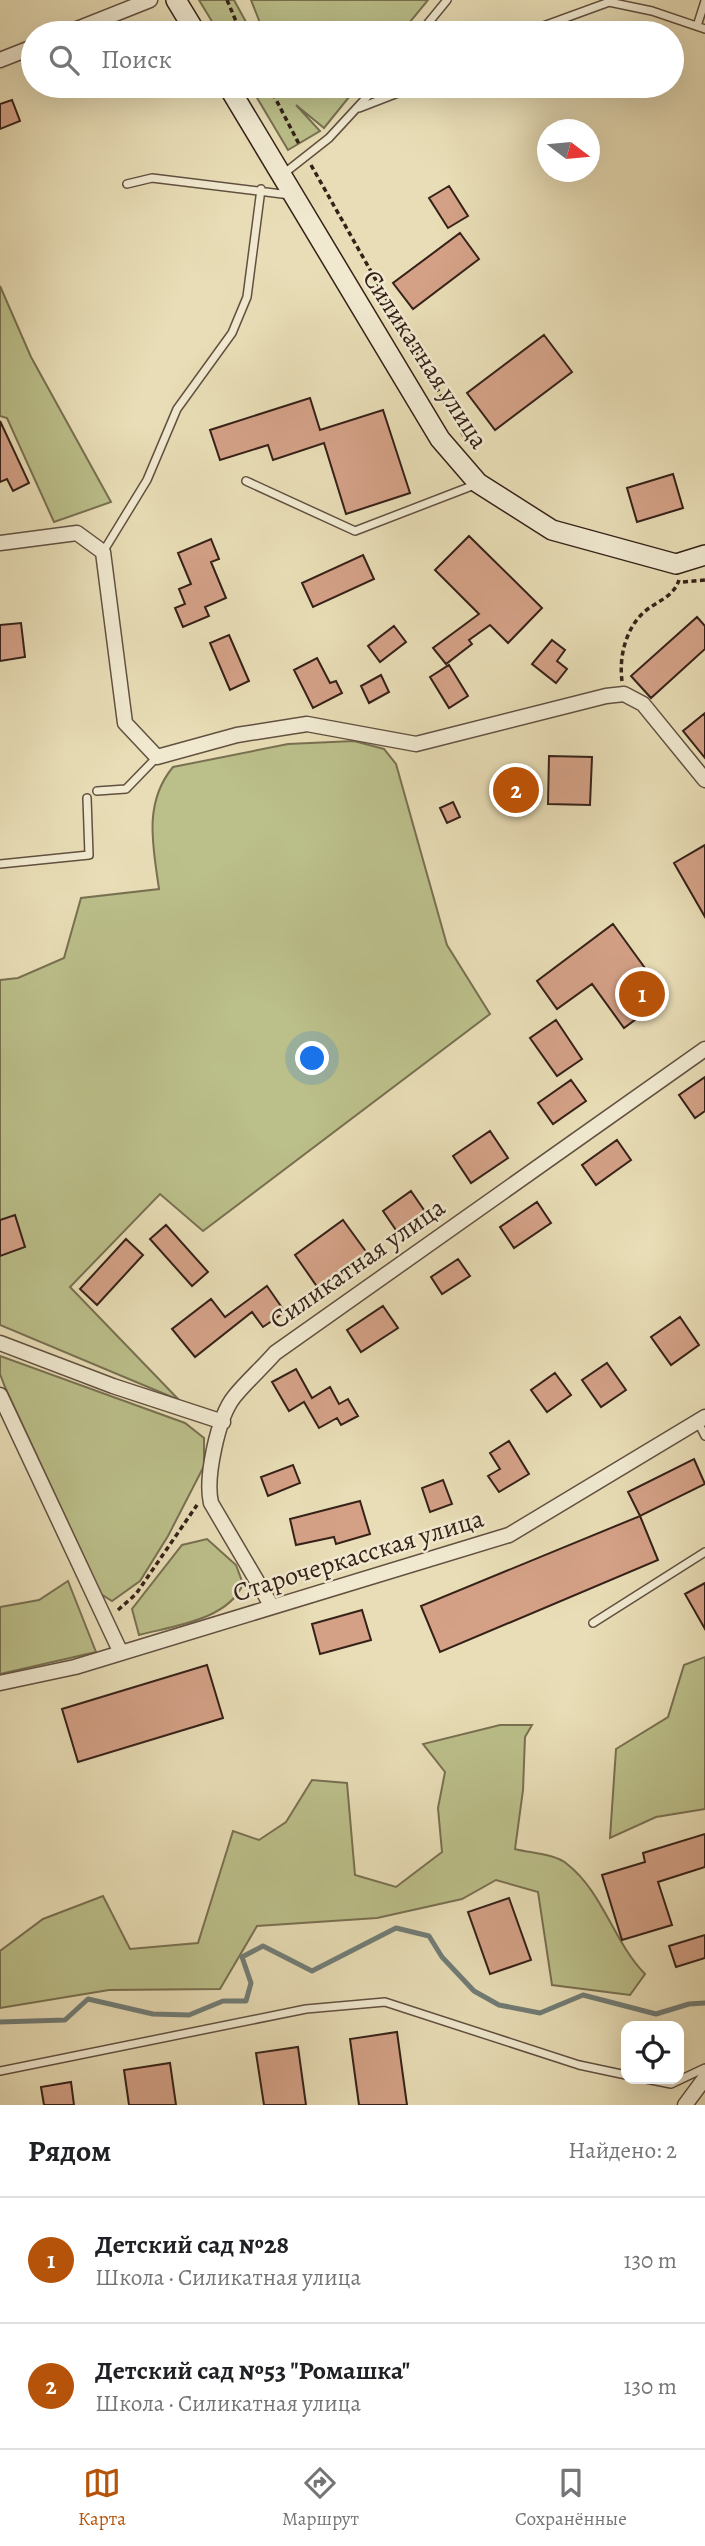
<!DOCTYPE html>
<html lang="ru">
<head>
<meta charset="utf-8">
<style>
	body { margin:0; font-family:Alegreya,serif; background:#f6f6f6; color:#202124 }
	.controls { position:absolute; right:21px; bottom:21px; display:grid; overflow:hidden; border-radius:14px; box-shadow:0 7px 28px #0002 }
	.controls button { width:63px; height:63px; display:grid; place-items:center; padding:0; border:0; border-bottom:2px solid #e0e0e0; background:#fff; color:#202124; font:35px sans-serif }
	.compass { position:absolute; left:537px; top:119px; width:63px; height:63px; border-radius:50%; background:#fff; box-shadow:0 7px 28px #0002; rotate:106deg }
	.you { position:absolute; left:313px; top:1059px; width:24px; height:24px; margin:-18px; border:5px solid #fff; border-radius:50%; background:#1a73e8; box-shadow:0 0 0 10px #1a73e833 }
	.badge { display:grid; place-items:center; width:46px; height:46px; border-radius:50%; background:#b45309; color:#fff; font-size:23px; font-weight:700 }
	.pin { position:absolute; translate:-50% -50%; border:4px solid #fff; box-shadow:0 2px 7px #0006 }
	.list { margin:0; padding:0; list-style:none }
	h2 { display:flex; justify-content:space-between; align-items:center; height:91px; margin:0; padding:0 28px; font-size:30px }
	h2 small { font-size:23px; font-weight:400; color:#757577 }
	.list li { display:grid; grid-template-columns:46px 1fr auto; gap:21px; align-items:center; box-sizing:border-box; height:126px; padding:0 28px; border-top:2px solid #e0e0e0 }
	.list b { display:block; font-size:26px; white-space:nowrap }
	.list p { margin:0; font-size:23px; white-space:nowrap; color:#757577 }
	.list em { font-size:23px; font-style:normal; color:#757577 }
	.icon { flex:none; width:38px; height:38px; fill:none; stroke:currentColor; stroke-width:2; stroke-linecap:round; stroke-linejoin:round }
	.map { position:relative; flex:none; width:705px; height:2105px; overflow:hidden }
	.search { position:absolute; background:#fff; box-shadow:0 7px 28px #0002; left:21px; right:21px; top:21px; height:77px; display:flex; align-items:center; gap:18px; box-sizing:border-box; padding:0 24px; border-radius:38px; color:#757577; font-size:26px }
	.sheet { height:343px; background:#fff }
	nav { display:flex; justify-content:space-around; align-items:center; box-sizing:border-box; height:98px; border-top:2px solid #e0e0e0; background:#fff; font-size:19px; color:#757577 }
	nav a { display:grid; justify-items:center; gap:4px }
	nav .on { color:#b45309 }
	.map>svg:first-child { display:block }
	.green { fill:#bbbf8a; stroke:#787051; stroke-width:2 }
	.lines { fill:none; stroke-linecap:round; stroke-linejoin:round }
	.stream { stroke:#717d77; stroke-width:5 }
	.building { fill:#d4a187; stroke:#362118; stroke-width:2 }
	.lane-casing { stroke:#625040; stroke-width:10 }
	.street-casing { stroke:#625040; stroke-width:17 }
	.secondary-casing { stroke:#362118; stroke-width:22 }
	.path { stroke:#362118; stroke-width:3.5; stroke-dasharray:5 3.5; stroke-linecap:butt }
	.lane { stroke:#f0e9d0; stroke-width:7 }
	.street { stroke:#f0e9d0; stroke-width:14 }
	.secondary { stroke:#f0e9d0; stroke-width:19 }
	.labels { text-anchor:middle; stroke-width:5; stroke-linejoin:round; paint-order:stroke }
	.street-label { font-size:26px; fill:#362118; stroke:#f0e9d0 }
</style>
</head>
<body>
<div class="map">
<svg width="705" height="2105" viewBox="0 0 705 2105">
	<rect width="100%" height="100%" fill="#e8ddb6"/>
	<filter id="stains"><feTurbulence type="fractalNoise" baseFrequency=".00286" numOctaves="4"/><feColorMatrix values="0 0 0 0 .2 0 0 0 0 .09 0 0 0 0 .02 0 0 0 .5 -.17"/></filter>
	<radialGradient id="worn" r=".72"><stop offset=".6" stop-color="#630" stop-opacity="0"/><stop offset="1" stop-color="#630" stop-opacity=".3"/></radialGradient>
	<!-- green -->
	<path class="green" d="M199,0h35l18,33h-33z
		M251,0h177l-27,33h-137z
		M250,86h32l4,7 -2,-7h74l-34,42 -28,-23 24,26 -32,19z
		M0,286l31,71 80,145 -57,20 -47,-104 -7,-2z
		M354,741l30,8 12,15 51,181 43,69 -287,217 -43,-37 -90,93 109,113 -179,-75v-345l18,-2 46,-20 17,-60 78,-9c-6,-43 -16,-86 14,-122l115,-23z
		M0,1356l185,67 19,15v28l-36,70 -28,45 -28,20 -11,-7 -96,-207 -5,-13z
		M207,1539l29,26 7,19c-15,36 -70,42 -104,51l-7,-26 50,-64z
		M68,1581l28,71 -96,22v-67l39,-7z
		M705,1657v152l-49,8 -46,21 6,-89 52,-32 16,-52z
		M500,1725h32l-7,12 -2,53 -8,59c15,4 41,5 52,15 36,28 46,77 78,110l-15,21 -78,-10 -14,-93 -42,-12 -34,19 -85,19 -120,8 -37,63 -111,1 -109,18v-57l43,-32 60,-23 27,53 68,-6 35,-112 26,9 27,-18 26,-42 35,3 8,92 41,12 46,-35 -4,-44 7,-36 -22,-28z"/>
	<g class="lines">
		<!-- stream -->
		<path class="stream" d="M0,2022l65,-2 23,-21 65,15 36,1 34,-14h23l5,-18 -9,-26 21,-11 49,25 84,-43 33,8 13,21 32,34 25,14 41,8 43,-18 73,19 33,-10 16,-1"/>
	</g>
	<!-- building -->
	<path class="building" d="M12,100l8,21 -20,8v-25z
		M449,186l19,30 -20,12 -19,-30z
		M460,233l19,26 -66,50 -20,-26z
		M544,335l28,37 -77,58 -28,-37z
		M310,398l10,32 63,-20 27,83 -64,21 -22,-71 -51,17 -5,-15 -48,15 -10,-30z
		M0,421l29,62 -16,8 -6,-12 -7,3z
		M673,474l10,34 -46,14 -10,-34z
		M469,536l73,72 -34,35 -18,-18 -21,15 3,4 -26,20 -13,-16 46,-34 -44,-44z
		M211,539l8,20 -8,3 15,36 -21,9 4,9 -26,11 -8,-19 10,-4 -6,-15 12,-5 -13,-31z
		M363,555l11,24 -61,28 -11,-24z
		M697,617l8,9v23l-54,49 -20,-22z
		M21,623l4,34 -25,4v-36z
		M394,626l12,16 -26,20 -12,-16z
		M229,635l20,46 -19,9 -20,-47z
		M552,640l13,10 -8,11 10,8 -11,14 -24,-19z
		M317,658l13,25 6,-2 6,12 -29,15 -19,-38z
		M449,665l19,31 -19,12 -19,-31z
		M381,675l8,17 -20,11 -8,-17z
		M705,713v45l-22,-27z
		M549,756l43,1 -2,48 -42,-1z
		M453,802l7,15 -13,6 -7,-15z
		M705,845v72l-31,-54z
		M613,924l53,73 -42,31 -32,-44 -35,25 -20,-28z
		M556,1020l26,39 -25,17 -27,-38z
		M705,1077v34l-10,7 -16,-23z
		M571,1080l15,21 -33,23 -15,-21z
		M490,1131l18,27 -37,25 -18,-27z
		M617,1140l14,20 -35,25 -14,-20z
		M411,1191l15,22 -28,20 -15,-22z
		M537,1202l14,21 -37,25 -14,-21z
		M15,1215l10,32 -25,9v-36z
		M343,1220l24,33 -49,35 -23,-33z
		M166,1225l42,47 -16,14 -42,-47z
		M126,1239l17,16 -46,50 -17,-16z
		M458,1259l12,17 -28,18 -11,-17z
		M267,1286l18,26 -22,15 -11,-15 -57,45 -23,-28 39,-30 14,18z
		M383,1306l15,22 -37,24 -14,-22z
		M680,1317l19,28 -28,20 -20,-28z
		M607,1363l19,27 -25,17 -19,-27z
		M296,1369l16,29 18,-11 9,17 9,-5 10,17 -17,9 -4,-7 -18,10 -15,-26 -15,9 -17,-29z
		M555,1373l16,22 -24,17 -16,-22z
		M509,1441l20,33 -30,18 -11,-16 12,-7 -10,-16z
		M694,1459l11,25 -65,32 -12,-24z
		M293,1465l7,18 -32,13 -7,-19z
		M443,1480l9,24 -22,8 -8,-24z
		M360,1501l10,33 -34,10 -2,-7 -38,8 -6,-26z
		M640,1516l18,44 -218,92 -19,-46z
		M705,1583v46l-20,-35z
		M362,1610l9,30 -51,14 -8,-30z
		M207,1665l16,53 -145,44 -16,-53z
		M705,1834v33l-47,15 14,43 -50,15 -20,-65 43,-13 -2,-9z
		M509,1898l22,62 -41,14 -22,-62z
		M705,1935v23l-29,9 -7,-21z
		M397,2032l10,73h-48l-9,-66z
		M298,2047l8,58h-42l-8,-52z
		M170,2063l6,42h-47l-5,-35z
		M71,2082l3,23h-30l-3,-18z"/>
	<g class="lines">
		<defs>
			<path id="lane" d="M609,2l43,9 53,18
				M697,26l8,-25
				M420,33l27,-33
				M524,33l88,-32
				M359,108l57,-22
				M282,175l47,-37 48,-52
				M127,184l25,-6 138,17
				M246,481l109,50 122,-47
				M103,552l44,-72 30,-71 55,-76 15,-36 14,-108
				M97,791l29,-2 31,-32
				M0,864l89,-9 -2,-57
				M698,1422l7,14
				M593,1623l112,-71
				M0,2071l306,-62 79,-7 194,63 47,10
				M646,2079l25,5 34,-16"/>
			<path id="street" d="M67,33l83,-33
				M0,60l33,-13
				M0,543l77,-10 26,19 22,171 32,34 80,-22 70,-11 109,20 190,-48 18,-2 19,10 62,76
				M0,1343l113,43 110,36
				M0,1395l121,258
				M271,1605l-60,-102c-6,-25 7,-86 23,-106 12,-15 28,-29 41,-44l430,-304
				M0,1683l75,-16 434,-132 196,-118
				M685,2105l20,-27"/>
			<path id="secondary" d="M176,0l20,33
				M228,86l212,353 38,44 74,47 124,34 29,-9"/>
		</defs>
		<!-- lane casing -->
		<use href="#lane" class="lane-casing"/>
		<!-- street casing -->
		<use href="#street" class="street-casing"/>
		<!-- secondary casing -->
		<use href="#secondary" class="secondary-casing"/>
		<!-- path -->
		<path class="path" d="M227,0l14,33
			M269,86l31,60
			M311,165l154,273
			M683,582l22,-2
			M622,681c-3,-23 3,-51 21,-68 13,-12 30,-15 36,-33
			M118,1610l18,-16 61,-89"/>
		<!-- lane -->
		<use href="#lane" class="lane"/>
		<!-- street -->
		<use href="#street" class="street"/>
		<!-- secondary -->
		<use href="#secondary" class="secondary"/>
	</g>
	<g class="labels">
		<!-- street labels -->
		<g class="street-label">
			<text transform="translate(426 359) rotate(57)" y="9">Силикатная улица</text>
			<text transform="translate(357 1263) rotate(-35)" y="9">Силикатная улица</text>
			<text transform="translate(358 1555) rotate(-17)" y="9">Старочеркасская улица</text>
		</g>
	</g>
	<rect width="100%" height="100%" filter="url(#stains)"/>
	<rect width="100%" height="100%" fill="url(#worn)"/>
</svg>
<div class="controls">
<button><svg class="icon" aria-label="locate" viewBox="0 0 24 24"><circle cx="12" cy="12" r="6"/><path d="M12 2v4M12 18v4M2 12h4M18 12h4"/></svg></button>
</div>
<svg class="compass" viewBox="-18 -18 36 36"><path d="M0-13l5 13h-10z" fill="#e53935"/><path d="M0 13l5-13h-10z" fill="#757577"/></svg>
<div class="you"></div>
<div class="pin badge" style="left:642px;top:994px">1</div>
<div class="pin badge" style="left:516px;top:790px">2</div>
<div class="search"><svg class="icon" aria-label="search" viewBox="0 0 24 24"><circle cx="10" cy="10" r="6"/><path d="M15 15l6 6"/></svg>Поиск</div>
</div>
<section class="sheet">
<h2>Рядом<small>Найдено: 2</small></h2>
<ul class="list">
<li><span class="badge">1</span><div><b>Детский сад №28</b><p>Школа · Силикатная улица</p></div><em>130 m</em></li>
<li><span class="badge">2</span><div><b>Детский сад №53 &quot;Ромашка&quot;</b><p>Школа · Силикатная улица</p></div><em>130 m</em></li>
</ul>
</section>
<nav>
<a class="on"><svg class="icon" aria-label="map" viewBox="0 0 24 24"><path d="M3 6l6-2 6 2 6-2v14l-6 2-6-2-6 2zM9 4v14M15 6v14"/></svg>Карта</a>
<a><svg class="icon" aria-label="directions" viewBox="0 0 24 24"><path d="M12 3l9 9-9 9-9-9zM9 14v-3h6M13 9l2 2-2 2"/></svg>Маршрут</a>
<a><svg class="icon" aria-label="saved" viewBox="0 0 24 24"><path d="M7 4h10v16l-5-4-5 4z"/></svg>Сохранённые</a>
</nav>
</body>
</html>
